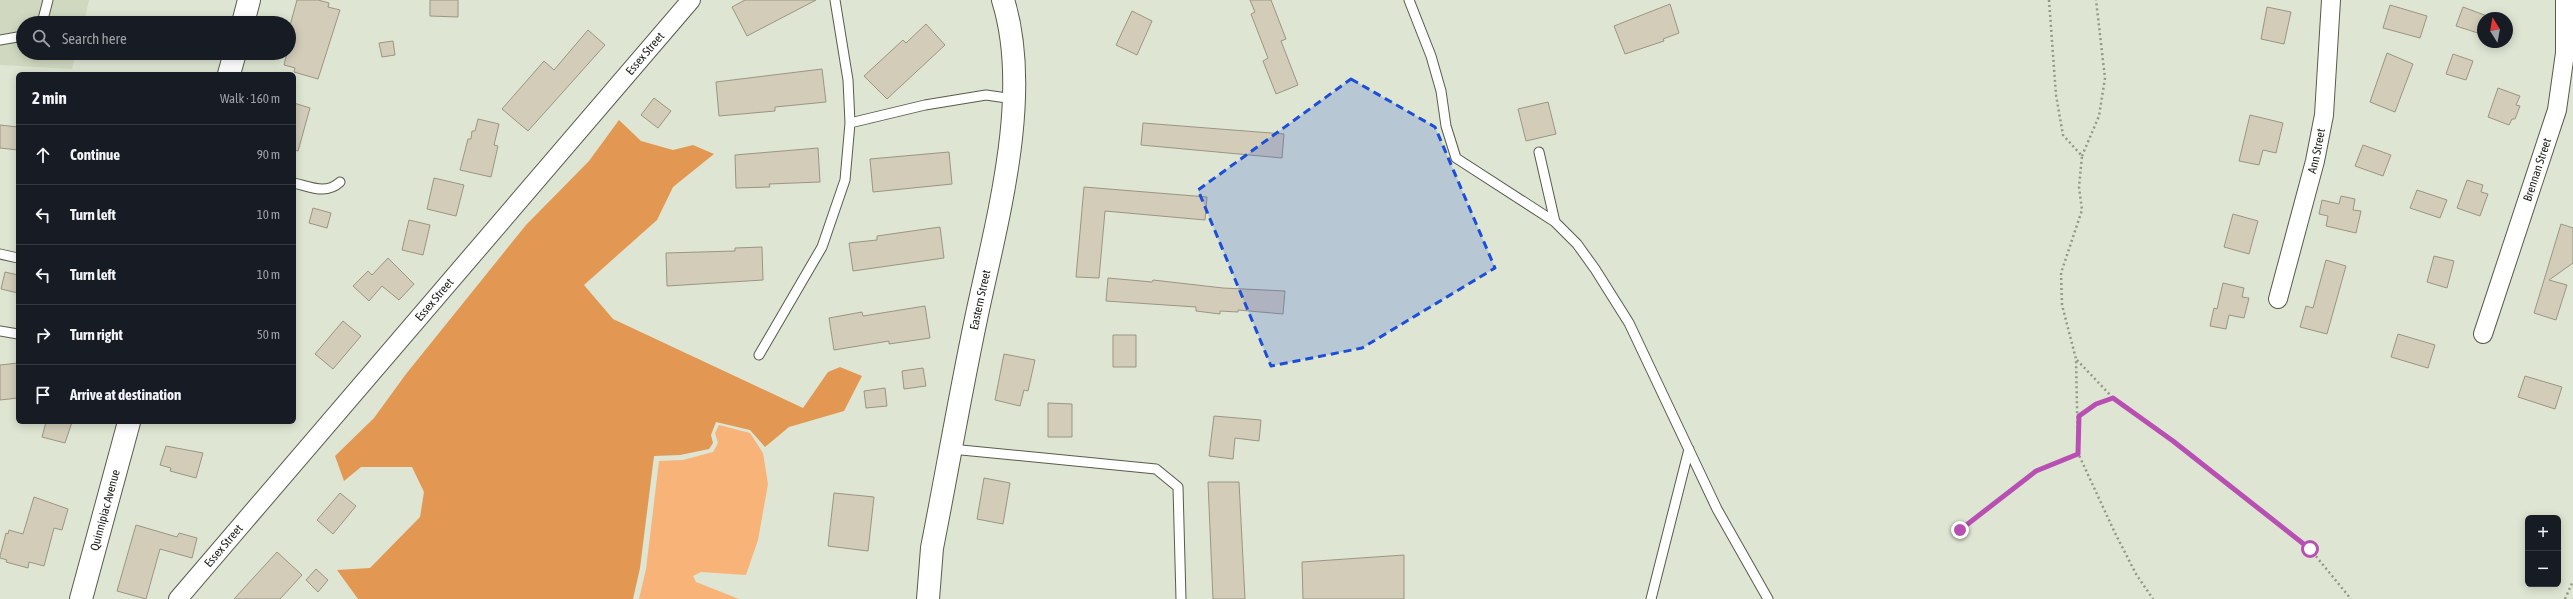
<!DOCTYPE html>
<html lang="en">
<head>
<meta charset="utf-8">
<style>
	body { margin:0; font-family:"Asap Condensed",sans-serif; background:#20242c; color:#f1f3f6 }
	.controls { position:absolute; right:12px; bottom:12px; display:grid; overflow:hidden; border-radius:6px; box-shadow:0 2px 10px #0003 }
	.controls button { width:36px; height:36px; display:grid; place-items:center; padding:0; border:0; border-bottom:1px solid #363941; background:#171b24; color:#f1f3f6; font:20px sans-serif }
	.compass { position:absolute; left:2477px; top:12px; width:36px; height:36px; border-radius:50%; background:#171b24; box-shadow:0 2px 10px #0003; rotate:349deg }
	.stop { position:absolute; width:12px; height:12px; margin:-9px; border:3px solid #b850b4; border-radius:50%; background:#fff }
	.stop.end { background:#b850b4; border-color:#fff; box-shadow:0 1px 4px #0008 }
	.list { margin:0; padding:0; list-style:none }
	h2 { display:flex; justify-content:space-between; align-items:center; height:52px; margin:0; padding:0 16px; font-size:17px }
	h2 small { font-size:13px; font-weight:400; color:#9ea1a6 }
	.list li { display:grid; grid-template-columns:26px 1fr auto; gap:12px; align-items:center; box-sizing:border-box; height:60px; padding:0 16px; border-top:1px solid #363941 }
	.list b { display:block; font-size:15px; white-space:nowrap }
	.list em { font-size:13px; font-style:normal; color:#9ea1a6 }
	.icon { flex:none; width:22px; height:22px; fill:none; stroke:currentColor; stroke-width:2; stroke-linecap:round; stroke-linejoin:round }
	.map { position:relative; flex:none; width:2573px; height:599px; overflow:hidden }
	.search { position:absolute; background:#171b24; box-shadow:0 2px 10px #0003; left:16px; top:16px; width:280px; height:44px; display:flex; align-items:center; gap:10px; box-sizing:border-box; padding:0 14px; border-radius:22px; color:#9ea1a6; font-size:15px }
	.panel { position:absolute; background:#171b24; box-shadow:0 2px 10px #0003; left:16px; top:72px; width:280px; height:352px; border-radius:6px }
	.map>svg:first-child { display:block }
	.built { fill:#d0d9c0 }
	.green { fill:#f8b378 }
	.forest { fill:#e29752 }
	.building { fill:#d2ccb9; stroke:#9b9583 }
	.lines { fill:none; stroke-linecap:round; stroke-linejoin:round }
	.service-casing { stroke:#575c4c; stroke-width:11 }
	.minor-casing { stroke:#575c4c; stroke-width:20 }
	.tertiary-casing { stroke:#575c4c; stroke-width:24 }
	.secondary-casing { stroke:#575c4c; stroke-width:24 }
	.path { stroke:#939889; stroke-width:2.5; stroke-dasharray:2 3; stroke-linecap:butt }
	.service { stroke:#fff; stroke-width:9 }
	.minor { stroke:#fff; stroke-width:18 }
	.tertiary { stroke:#fff; stroke-width:22 }
	.secondary { stroke:#fff; stroke-width:22 }
	.route { stroke:#b850b4; stroke-width:5 }
	.marked { fill:#1d4ed8; fill-opacity:0.2; stroke:#1d4ed8; stroke-width:3; stroke-dasharray:8 5; stroke-linejoin:round }
	.labels { text-anchor:middle; stroke-width:4; stroke-linejoin:round; paint-order:stroke }
	.street-label { font-size:12px; fill:#1b1d16; stroke:#fff }
</style>
</head>
<body>
<div class="map">
<svg width="2573" height="599" viewBox="0 0 2573 599">
	<rect width="100%" height="100%" fill="#dee5d2"/>
	<!-- built -->
	<path class="built" d="M0,0h89l-5,23h-61v30h53l-4,16 -72,-4z"/>
	<!-- green -->
	<path class="green" d="M719,425l31,8 13,20 5,31 -10,56 -12,35 -45,-3 -8,4 3,6 43,17h-100l7,-30 13,-108 24,-1 30,-8 5,-9 -3,-10z"/>
	<!-- forest -->
	<path class="forest" d="M619,120l22,21 32,9 20,-5 21,9 -41,33 -16,33 -73,65 29,34 190,89 25,-36 12,-5 22,9 -18,35 -55,16 -24,20 -15,-17 -34,-8 -5,13 2,8 -4,6 -29,6 -26,1 -14,112 -7,31h-275l-21,-29 33,-2 50,-51 4,-25 -12,-25h-51l-17,14 -9,-25 39,-38 32,-44 120,-149 63,-64z"/>
	<!-- building -->
	<path class="building" d="M297,0h21l11,3 -1,4 12,3 -22,69 -24,-7 1,-4 -11,-3 3,-12h2v-24z
		M430,0h28v17l-28,-1z
		M745,0h71l-69,36 -15,-29z
		M1250,0h21l15,39 -5,2 17,44 -22,9 -13,-33 5,-3 -17,-44 4,-2z
		M1670,4l9,29 -16,6 1,2 -39,13 -11,-28z
		M2390,5l37,11 -7,22 -37,-10z
		M2267,7l24,5 -7,32 -23,-5z
		M2463,7l24,9 -4,2 -2,16 -25,-8z
		M1132,11l20,10 -15,34 -21,-10z
		M926,24l19,21 -58,54 -23,-23 39,-36 3,3z
		M588,30l17,15 -77,86 -26,-22 42,-48 10,9z
		M393,41l2,14 -13,2 -3,-14z
		M2387,53l26,11 -18,48 -25,-10z
		M2453,54l20,7 -7,19 -20,-6z
		M822,69l4,33 -51,5v4l-56,5 -3,-34z
		M2498,88l22,8 -4,9 4,1 -5,13h-3l-3,6 -21,-8z
		M654,98l17,13 -13,17 -17,-13z
		M1548,102l8,32 -30,7 -8,-32z
		M294,103l16,5 -12,43 -4,-1z
		M2250,115l33,8 -7,30 -13,-3 -4,15 -20,-4z
		M478,119l21,5 -5,21 4,1 -7,31 -31,-7 8,-31h3l1,-8h3z
		M1143,123l141,11 -2,24 -141,-13z
		M0,125l18,2v23l-18,-2z
		M2363,145l28,10 -8,21 -28,-10z
		M818,148l2,34 -51,2 1,3 -34,1 -1,-33z
		M949,152l3,32 -79,8 -3,-33z
		M434,178l30,7 -8,31 -29,-7z
		M2467,180l16,5 -2,7 7,2 -8,22 -23,-8z
		M1084,187l123,10 -2,23 -100,-9 -6,67 -23,-1z
		M2417,190l30,10 -7,18 -30,-10z
		M2341,196l14,3 -2,11 8,1 -5,22 -30,-7 2,-10 -9,-2 3,-14 17,4z
		M313,208l18,5 -4,15 -18,-5z
		M2233,214l25,7 -9,33 -25,-7z
		M409,220l21,5 -7,30 -21,-5z
		M2561,224l12,4v35l-24,17 18,5 -11,35 -22,-7z
		M940,227l4,31 -91,13 -4,-28 28,-3v-4z
		M762,247l1,33 -96,6 -1,-33 69,-2v-3z
		M2434,256l20,5 -7,27 -20,-6z
		M388,258l26,26 -15,16 -17,-14 -13,15 -16,-15 15,-15 4,4z
		M2326,260l20,6 -19,68 -27,-7 6,-21 7,2z
		M5,272l13,3v18l-17,-4z
		M1108,278l44,4 1,-2 70,8 62,3 -2,23 -45,-4v2l-18,-1v3l-24,-3v-4l-90,-6z
		M2223,283l21,5 -2,9 7,1 -5,20 -15,-3 -3,14 -16,-3 4,-18 3,1z
		M925,306l5,32 -41,6v-3l-55,9 -5,-32 33,-6 1,4z
		M343,321l18,15 -28,33 -18,-15z
		M2398,334l37,11 -7,23 -37,-11z
		M1113,335h23v32h-23z
		M1004,354l31,6 -7,31 -4,-1 -4,16 -25,-6z
		M18,363v35l-18,2v-35z
		M923,368l3,18 -22,3 -2,-18z
		M2525,376l37,11 -7,22 -37,-12z
		M885,388l2,18 -21,2 -2,-17z
		M1048,403l24,1v33h-24z
		M1214,416l47,4 -2,21 -24,-3 -2,21 -24,-3z
		M46,422h26l-7,21 -23,-6z
		M166,446l37,7 -7,25 -26,-7 1,-3 -11,-3z
		M984,478l26,5 -7,41 -26,-5z
		M1208,482h31l6,117h-32z
		M340,493l16,13 -23,28 -16,-14z
		M834,493l40,4 -6,54 -40,-5z
		M34,497l34,12 -6,21 -8,-2 -10,38 -15,-4 -1,6 -22,-6 1,-2 -7,-2v-2l6,-23 2,1 1,-4 14,4z
		M136,525l41,12 2,-4 18,5 -5,20 -32,-9 -14,50 -29,-8z
		M277,552l25,23 -22,24h-46z
		M1404,555v44h-101l-1,-37z
		M316,569l12,11 -10,12 -12,-12z"/>
	<g class="lines">
		<defs>
			<path id="service" d="M1409,0l22,56 10,35 5,35 10,32 99,64 22,22 18,25 34,54 88,186 51,90
				M42,23l6,-23
				M0,40l23,-4
				M850,123l75,-18 61,-10 28,4
				M1539,152l16,70
				M294,183c17,4 32,12 46,-1
				M0,254l18,4
				M0,331l18,3
				M759,355l63,-108 23,-67 5,-57 -2,-43 -13,-80
				M951,449l205,20 22,18 3,112
				M1651,599l38,-150"/>
			<g id="minor">
				<path id="s1" d="M2278,299l37,-138 9,-46 7,-115"/>
				<path id="s2" d="M2483,334l74,-224 8,-57v-53"/>
				<path id="s3" d="M178,599l513,-599"/>
			</g>
			<g id="tertiary">
				<path id="s4" d="M928,599l4,-51c15,-76 28,-153 44,-229 20,-96 57,-223 27,-319"/>
			</g>
			<g id="secondary">
				<path d="M243,23l6,-23"/>
				<path d="M229,74l6,-21"/>
				<path id="s5" d="M81,599l48,-177"/>
			</g>
		</defs>
		<!-- service casing -->
		<use href="#service" class="service-casing"/>
		<!-- minor casing -->
		<use href="#minor" class="minor-casing"/>
		<!-- tertiary casing -->
		<use href="#tertiary" class="tertiary-casing"/>
		<!-- secondary casing -->
		<use href="#secondary" class="secondary-casing"/>
		<!-- path -->
		<path class="path" d="M2049,0l7,95 7,40 19,21 -3,31 3,23 -21,63 1,32 14,54 2,94 37,80 21,41 17,25
			M2082,156l17,-40 6,-38 -9,-78
			M2077,360l36,38 60,43 137,108 41,50
			M2079,416l17,-12 17,-6
			M1960,530l76,-59 42,-18
			M2565,599l8,-18"/>
		<!-- service -->
		<use href="#service" class="service"/>
		<!-- minor -->
		<use href="#minor" class="minor"/>
		<!-- tertiary -->
		<use href="#tertiary" class="tertiary"/>
		<!-- secondary -->
		<use href="#secondary" class="secondary"/>
	</g>
	<g class="lines">
		<!-- route -->
		<path class="route" d="M1960,530l76,-59 42,-17 1,-38 17,-12 17,-6 60,43 137,108"/>
	</g>
	<!-- marked area -->
	<path class="marked" d="M1351,79l84,48 60,141 -133,80 -91,18 -73,-176z"/>
	<g class="labels">
		<!-- street labels -->
		<g class="street-label">
			<text dy="4" stroke="none"><textPath href="#s3" startOffset="718">Essex Street</textPath></text>
			<text dy="4" stroke="none"><textPath href="#s1" startOffset="153">Ann Street</textPath></text>
			<text dy="4" stroke="none"><textPath href="#s2" startOffset="173">Brennan Street</textPath></text>
			<text dy="4" stroke="none"><textPath href="#s3" startOffset="394">Essex Street</textPath></text>
			<text dy="4" stroke="none"><textPath href="#s4" startOffset="304">Eastern Street</textPath></text>
			<text dy="4" stroke="none"><textPath href="#s5" startOffset="92">Quinnipiac Avenue</textPath></text>
			<text dy="4" stroke="none"><textPath href="#s3" startOffset="70">Essex Street</textPath></text>
		</g>
	</g>
</svg>
<div class="controls">
<button>+</button>
<button>−</button>
</div>
<svg class="compass" viewBox="-18 -18 36 36"><path d="M0-13l5 13h-10z" fill="#e53935"/><path d="M0 13l5-13h-10z" fill="#9ea1a6"/></svg>
<div class="stop" style="left:2310px;top:549px"></div>
<div class="stop end" style="left:1960px;top:530px"></div>
<div class="search"><svg class="icon" aria-label="search" viewBox="0 0 24 24"><circle cx="10" cy="10" r="6"/><path d="M15 15l6 6"/></svg>Search here</div>
<section class="panel">
<h2>2 min<small>Walk · 160 m</small></h2>
<ul class="list">
<li><svg class="icon" aria-label="ahead" viewBox="0 0 24 24"><path d="M12 20V5M6 11l6-6 6 6"/></svg><div><b>Continue</b></div><em>90 m</em></li>
<li><svg class="icon" aria-label="left" viewBox="0 0 24 24"><path d="M17 20v-9H6M10 6l-5 5 5 5"/></svg><div><b>Turn left</b></div><em>10 m</em></li>
<li><svg class="icon" aria-label="left" viewBox="0 0 24 24"><path d="M17 20v-9H6M10 6l-5 5 5 5"/></svg><div><b>Turn left</b></div><em>10 m</em></li>
<li><svg class="icon" aria-label="right" viewBox="0 0 24 24"><path d="M7 20v-9h11M14 6l5 5-5 5"/></svg><div><b>Turn right</b></div><em>50 m</em></li>
<li><svg class="icon" aria-label="arrive" viewBox="0 0 24 24"><path d="M6 21V4h12l-3 4 3 4H6"/></svg><div><b>Arrive at destination</b></div></li>
</ul>
</section>
</div>
</body>
</html>
